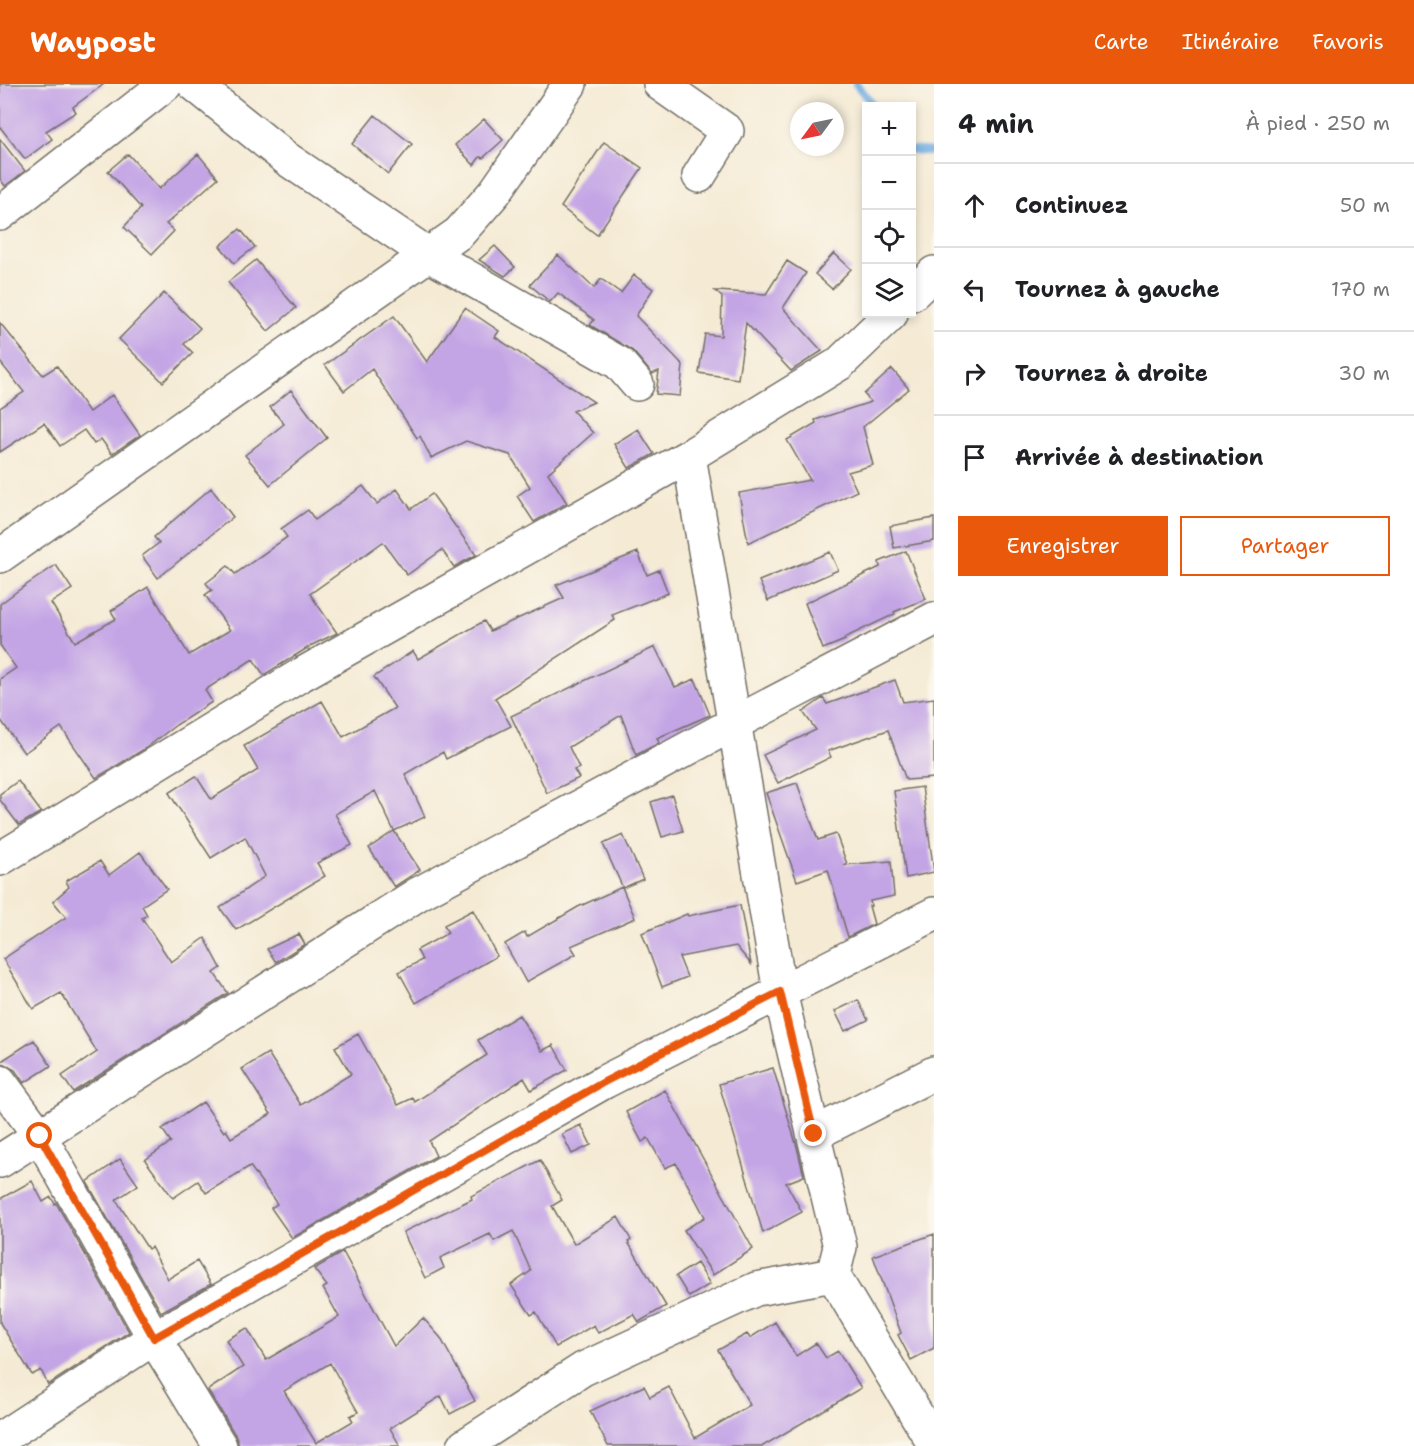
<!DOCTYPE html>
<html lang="fr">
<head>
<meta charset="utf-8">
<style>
	body { margin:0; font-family:"Shantell Sans",sans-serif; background:#f2f2f2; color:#202124 }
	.controls { position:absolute; right:18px; top:18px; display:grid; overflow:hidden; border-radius:0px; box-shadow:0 3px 9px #0003 }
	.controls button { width:54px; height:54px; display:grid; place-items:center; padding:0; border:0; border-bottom:2px solid #e0e0e0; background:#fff; color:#202124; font:30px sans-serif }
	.compass { position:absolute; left:790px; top:18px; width:54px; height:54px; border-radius:50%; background:#fff; box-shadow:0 3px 9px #0003; rotate:237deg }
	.stop { position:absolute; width:18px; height:18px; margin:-14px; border:4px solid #ea580c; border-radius:50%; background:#fff }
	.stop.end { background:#ea580c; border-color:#fff; box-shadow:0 2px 6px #0008 }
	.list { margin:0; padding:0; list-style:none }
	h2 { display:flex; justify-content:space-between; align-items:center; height:78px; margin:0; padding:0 24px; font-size:26px }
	h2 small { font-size:20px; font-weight:400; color:#757577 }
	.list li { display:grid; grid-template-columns:39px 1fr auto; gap:18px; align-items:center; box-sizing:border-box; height:84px; padding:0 24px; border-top:2px solid #e0e0e0 }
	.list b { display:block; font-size:22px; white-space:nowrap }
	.list em { font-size:20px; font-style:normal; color:#757577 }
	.actions { display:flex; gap:12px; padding:18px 24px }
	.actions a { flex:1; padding:14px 0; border:2px solid #ea580c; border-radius:0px; text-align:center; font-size:21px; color:#ea580c }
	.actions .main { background:#ea580c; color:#fff }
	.icon { flex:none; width:33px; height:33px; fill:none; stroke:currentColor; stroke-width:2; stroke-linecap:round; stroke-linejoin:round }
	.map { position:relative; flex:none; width:934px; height:1362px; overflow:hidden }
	header { display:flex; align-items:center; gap:36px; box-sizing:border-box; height:84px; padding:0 30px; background:#ea580c; color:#fff }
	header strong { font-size:28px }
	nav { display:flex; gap:33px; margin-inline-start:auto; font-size:21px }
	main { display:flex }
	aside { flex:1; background:#fff }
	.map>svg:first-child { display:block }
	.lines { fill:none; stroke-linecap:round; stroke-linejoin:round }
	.stream { stroke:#6face1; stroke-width:8 }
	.building { fill:#c3a4e5; fill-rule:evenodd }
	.minor-casing { stroke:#726e66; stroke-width:36 }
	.minor { stroke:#fff; stroke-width:33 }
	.route { stroke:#ea580c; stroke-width:8 }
</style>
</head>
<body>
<header>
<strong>Waypost</strong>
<nav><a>Carte</a><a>Itinéraire</a><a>Favoris</a></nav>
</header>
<main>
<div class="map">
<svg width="934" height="1362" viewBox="0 0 934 1362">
	<rect width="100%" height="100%" fill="#fbf7ec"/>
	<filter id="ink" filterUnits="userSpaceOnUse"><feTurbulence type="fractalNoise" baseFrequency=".0167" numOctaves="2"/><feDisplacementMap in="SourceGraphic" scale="12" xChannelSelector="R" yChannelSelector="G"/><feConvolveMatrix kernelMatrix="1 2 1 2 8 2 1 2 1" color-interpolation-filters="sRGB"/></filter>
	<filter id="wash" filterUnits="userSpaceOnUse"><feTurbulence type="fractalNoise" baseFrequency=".008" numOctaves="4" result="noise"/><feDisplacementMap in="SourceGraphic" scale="24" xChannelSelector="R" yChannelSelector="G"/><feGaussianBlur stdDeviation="1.35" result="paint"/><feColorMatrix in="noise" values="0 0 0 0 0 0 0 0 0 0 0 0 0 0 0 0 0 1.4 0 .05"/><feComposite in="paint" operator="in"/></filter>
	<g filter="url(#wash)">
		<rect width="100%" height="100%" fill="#f5ebd5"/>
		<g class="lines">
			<!-- stream -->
			<path class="stream" d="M856,0l18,22
				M912,66l22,2"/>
		</g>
		<g id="blocks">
			<!-- building -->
			<path class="building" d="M0,0h104l-31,23 3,5 -30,19 6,8 -27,20 -25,-32z
				M375,31l37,29 -24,30 -36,-30z
				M484,35l19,21 -20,18 -3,-1 -6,8 -19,-20z
				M0,55l25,32 -20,15 -5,-7z
				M604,58l38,26 -45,67 -36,-28z
				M128,70l31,35 39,-35 20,24 -52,46 8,7 -22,23 -28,-27 17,-19 -33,-37z
				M240,145l15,18 -21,16 -14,-17z
				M495,162l20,21 -10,9 -26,-16z
				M834,169l17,16 -19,20 -17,-15z
				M558,171l36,33 7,-9 20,14 13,-18 19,14 -17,27 47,49 -3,31 -24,-2 3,-23 -7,3 -19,-23 -43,-26 4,-5 -36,-27 -8,9 -20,-17z
				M256,176l40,48 -28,23 -40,-49z
				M787,177l19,12 -23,35 39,43 -31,20 -45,-48 -8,56 -39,-6 6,-39 16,2 1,-39 -7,-6 51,3z
				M164,209l36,35 -16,16 9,9 -30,29 -44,-43z
				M465,224l34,23 -4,6 99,65 -21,9 20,22 -45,40 19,30 -33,19 -17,-26 13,-9 -20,-32 -44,-14 -35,17 -11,-22 -3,2 -45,-69 -28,22 -19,-26 69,-49 33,46z
				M0,239l43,52 14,-9 32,46 23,-17 28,40 -28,19 -11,-15 -7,5 -10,-14 -24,16 -16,-23 -44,29v-44l24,-16 -24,-30z
				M892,285l17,20 -46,38 10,38 -25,7 9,19 -109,52 -9,-50 71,-13 -23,-40 29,-17 -1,-3 56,-18 -7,-8z
				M291,306l36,48 -57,47 -25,-30 39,-31 -14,-17z
				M638,345l16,25 -25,14 -15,-24z
				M363,402l14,18 20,-15 14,20 21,-15 44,61 -22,12 -12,-17 -35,25 -24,-33 -3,2 -70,50 27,39 -25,12 -48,30 -11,-16 -48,31 7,12 -36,23 -30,23 -50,30 -35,-51 -37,26 -24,-34v-40l16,-11 -16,-23v-41l16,-12 40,-27 16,24 -21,14 24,39 41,-23 -5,-8 37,-24 41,68 41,-25 -25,-35 7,-5 -6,-7 22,-17 7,8 52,-37 -6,-8 27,-19 7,10z
				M211,404l22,29 -75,61 -16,-22 17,-13 -5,-6z
				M934,434v23l-40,7 -4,-22z
				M906,467l20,48 -32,13 1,2 -51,24 1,2 -22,9 -18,-46 75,-36 -1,-5z
				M638,468l9,23 12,-5 9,23 -56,22 3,5 -120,78 16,28 -65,33 -3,-7 -38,22 20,43 -31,14 -19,-40 -40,23 17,31 -35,18 8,13 -89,54 -16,-22 45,-32 -20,-39 -34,21 -42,-65 27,-17 15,23 47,-29 -14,-24 78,-45 21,36 52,-29 -21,-31 39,-26 5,8 66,-38 6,10 74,-33 -8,-13z
				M830,468l8,18 -70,31 -9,-20z
				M655,563l20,40 20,-8 15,36 -53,23 2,5 -23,12 -15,-40 -52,32 10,21 -5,2 5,8 -32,15 -36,-77z
				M895,596l8,22 31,-4v80l-28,2 -18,-50 -60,21 3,6 -53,26 -15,-28 53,-25 -13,-18 20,-14 4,6z
				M18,697l23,31 -22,13 -19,-25v-6z
				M797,699l21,57 18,-6 11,30 -3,1 47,-4 3,35 -24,5 1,5h-2l5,18 -26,13 -20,-67 -31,11 -31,-88z
				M922,703l12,85 -28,6 -12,-87z
				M672,711l11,36 -21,6 -11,-35z
				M394,747l26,39 -26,17 -25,-39z
				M623,751l20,44 -20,9 -20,-44z
				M140,768l27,37 -25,17 5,9 -5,3 29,44 34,-24 16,30 -7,5 14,20 -155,99 -11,-16 35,-24 -36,-59 -28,16 -30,-50 63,-42 -13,-16 16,-14 -3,-6 34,-20 9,14z
				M622,803l13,31 -64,28 5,8 -50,28 -21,-38 20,-12 2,5 51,-30z
				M740,821l11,59 -15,-18 -57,11 8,20 -25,10 -20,-54 45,-19 1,2z
				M473,826l24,46 -81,47 -17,-31 23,-12 -5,-10 31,-17 -4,-8z
				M299,850l6,10 -29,18 -9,-13z
				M858,916l10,20 -23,11 -10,-20z
				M519,931l23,36 11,-6 14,25 -36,20 -7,-12 -95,63 7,15 -144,82 -21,-30 6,-4 -27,-38 -44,27 -8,-12 -25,17 -28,-38 26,-18 -9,-13 41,-27 21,30 2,-2 5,8 40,-24 -29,-45 26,-16 33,52 50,-31 -16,-27 23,-13 40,71 15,-7 2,4 72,-47 -9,-15z
				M34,956l17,26 -27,17 -9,-13 -15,-8z
				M773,984l24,79 7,29 -18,7 16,29 -39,21 -44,-149z
				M665,1006l88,159 -40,26 -29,-45 21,-13 -29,-54 -11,5 -17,-30 -6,4 -16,-30z
				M581,1041l10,20 -19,9 -10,-20z
				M120,1075l18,26 -22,15 32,49 3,-2 17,32 29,-18 14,23 -50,28 -74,-130z
				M540,1076l22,40 -10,6 22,38 44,-27 13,23 -3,2 38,64 -27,16 -5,-8 -36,19 -4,-8 -38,22 -20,-35 -5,3 -20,-30 20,-14 -18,-40 -19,10 -4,-7 -50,24 4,10 -19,10 -22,-46 69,-33 -1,-3z
				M32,1097l11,21 8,-5 4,7 1,-1 73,129 -81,53 -7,-15 -9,5 -32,-52v-124z
				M934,1150v114l-23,12 -13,-25 3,-2 -28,-77z
				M343,1168l51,94 29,-28 17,19 35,64 -25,13 -9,-18 -51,32 10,18h-161l-3,-10 -28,-46 35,-23 -17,-27 21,-12 19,32 73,-43 -16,-29 4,-2 -13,-17zM330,1279l28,49 -8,4 3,5 -37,22 -32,-52z
				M697,1179l13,21 -21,13 -13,-21z
				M775,1238l21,34 20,-13 10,15 12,-7 23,37 -98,58h-155l-18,-35 54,-25 6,11 19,-10 26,51 55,-33 -32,-55 29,-16 3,4z"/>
		</g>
	</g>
	<g filter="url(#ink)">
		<use href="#blocks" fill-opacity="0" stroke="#726e66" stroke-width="1.5"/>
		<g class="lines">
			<defs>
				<path id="minor" d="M194,0l93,75 142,96 190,108 18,21
					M660,0l67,47 -28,45
					M0,130l166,-130
					M912,210l22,-21
					M689,372l91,536 60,255 -7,28
					M0,472l459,-323 36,-41 75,-108
					M0,775l299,-183 390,-220 150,-92 52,-50
					M0,998l40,54 114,202 66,108
					M814,1050l120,-61
					M0,1077l418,-267 317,-171 199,-104
					M0,1355l154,-101 450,-256 330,-168
					M464,1362l119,-77 173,-80 77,-14 101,169"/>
			</defs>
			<!-- minor casing -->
			<use href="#minor" class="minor-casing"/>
			<!-- minor -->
			<use href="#minor" class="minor"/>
		</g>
	</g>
	<g class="lines" filter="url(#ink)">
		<!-- route -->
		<path class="route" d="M40,1052l114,202 450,-256 176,-90 34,142"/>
	</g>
</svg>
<div class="controls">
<button>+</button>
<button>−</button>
<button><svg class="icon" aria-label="locate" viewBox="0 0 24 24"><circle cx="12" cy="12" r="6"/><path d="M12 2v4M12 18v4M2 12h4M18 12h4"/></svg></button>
<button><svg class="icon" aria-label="layers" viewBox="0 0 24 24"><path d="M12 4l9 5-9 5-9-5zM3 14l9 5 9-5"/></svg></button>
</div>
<svg class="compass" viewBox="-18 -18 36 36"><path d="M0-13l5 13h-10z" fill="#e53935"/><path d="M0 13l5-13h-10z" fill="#757577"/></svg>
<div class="stop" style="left:40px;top:1052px"></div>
<div class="stop end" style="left:814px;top:1050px"></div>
</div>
<aside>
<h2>4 min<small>À pied · 250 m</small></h2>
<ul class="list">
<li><svg class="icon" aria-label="ahead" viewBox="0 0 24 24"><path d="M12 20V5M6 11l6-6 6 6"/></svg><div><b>Continuez</b></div><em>50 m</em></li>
<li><svg class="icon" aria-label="left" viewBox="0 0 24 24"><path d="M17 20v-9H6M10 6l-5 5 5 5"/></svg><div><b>Tournez à gauche</b></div><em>170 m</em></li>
<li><svg class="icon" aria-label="right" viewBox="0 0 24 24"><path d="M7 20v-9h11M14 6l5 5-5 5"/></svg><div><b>Tournez à droite</b></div><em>30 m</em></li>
<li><svg class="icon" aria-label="arrive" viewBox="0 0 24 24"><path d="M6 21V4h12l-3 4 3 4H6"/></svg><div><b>Arrivée à destination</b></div></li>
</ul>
<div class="actions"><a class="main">Enregistrer</a><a>Partager</a></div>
</aside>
</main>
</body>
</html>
